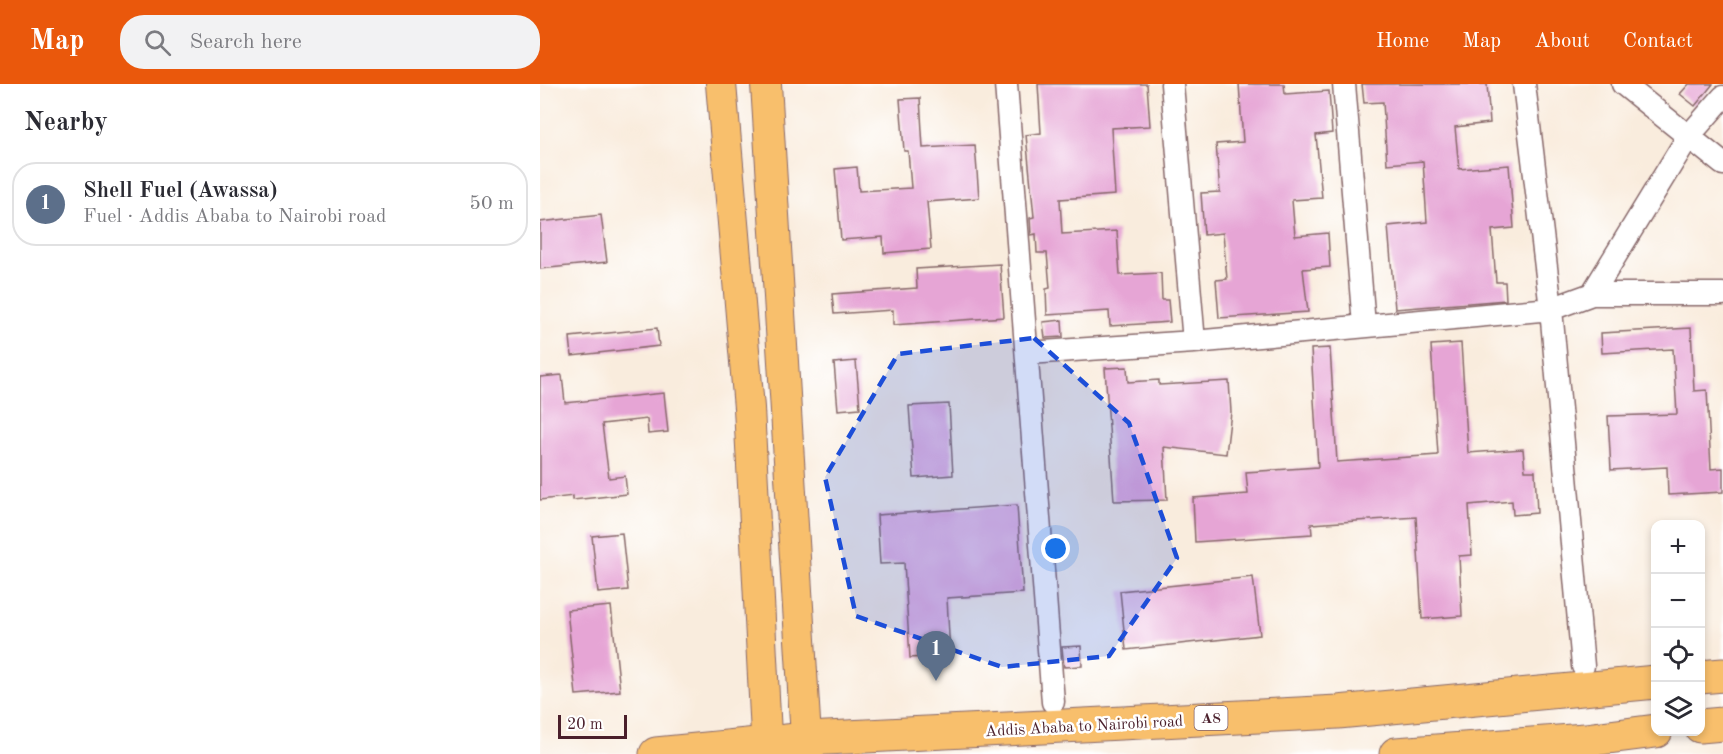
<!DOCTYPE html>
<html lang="en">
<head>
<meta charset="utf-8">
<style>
	body { margin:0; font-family:"Old Standard TT",serif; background:#f2f2f3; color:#2b2b33 }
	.controls { position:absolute; right:18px; bottom:18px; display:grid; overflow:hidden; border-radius:12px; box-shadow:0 3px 9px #0003 }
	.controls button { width:54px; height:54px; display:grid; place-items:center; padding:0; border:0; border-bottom:2px solid #e1e1e2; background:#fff; color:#2b2b33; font:30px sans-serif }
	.scale { position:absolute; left:18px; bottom:15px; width:69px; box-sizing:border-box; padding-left:6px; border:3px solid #4a1f2b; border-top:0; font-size:16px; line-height:21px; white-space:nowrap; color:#4a1f2b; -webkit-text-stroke:4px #fff; paint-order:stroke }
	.you { position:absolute; left:516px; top:465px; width:21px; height:21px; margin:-15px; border:4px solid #fff; border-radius:50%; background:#1a73e8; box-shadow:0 0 0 9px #1a73e833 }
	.badge { display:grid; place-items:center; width:39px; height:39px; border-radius:50%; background:#ea580c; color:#fff; font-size:20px; font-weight:700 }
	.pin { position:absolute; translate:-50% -50px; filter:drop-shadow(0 2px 3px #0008) }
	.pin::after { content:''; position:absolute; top:32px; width:21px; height:18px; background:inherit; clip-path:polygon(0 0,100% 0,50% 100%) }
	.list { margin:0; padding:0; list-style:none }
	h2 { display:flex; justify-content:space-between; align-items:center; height:78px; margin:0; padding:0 24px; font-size:26px }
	h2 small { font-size:20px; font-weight:400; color:#7c7c81 }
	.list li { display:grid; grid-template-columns:39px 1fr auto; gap:18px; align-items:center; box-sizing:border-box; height:84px; margin:0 12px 12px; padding:0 12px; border:2px solid #e1e1e2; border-radius:24px }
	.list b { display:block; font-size:22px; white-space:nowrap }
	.list p { margin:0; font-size:20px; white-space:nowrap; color:#7c7c81 }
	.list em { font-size:20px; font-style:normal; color:#7c7c81 }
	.icon { flex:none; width:33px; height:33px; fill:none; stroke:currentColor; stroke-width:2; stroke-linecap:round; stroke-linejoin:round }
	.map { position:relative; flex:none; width:1183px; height:670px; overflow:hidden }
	header { display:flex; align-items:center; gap:36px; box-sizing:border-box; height:84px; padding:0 30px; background:#ea580c; color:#fff }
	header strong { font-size:28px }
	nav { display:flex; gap:33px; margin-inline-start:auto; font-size:21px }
	.search { width:420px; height:54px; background:#f2f2f3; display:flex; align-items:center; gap:15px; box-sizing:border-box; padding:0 21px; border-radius:24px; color:#7c7c81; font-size:22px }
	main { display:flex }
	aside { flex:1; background:#fff }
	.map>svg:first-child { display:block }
	.building { fill:#e6a5d5 }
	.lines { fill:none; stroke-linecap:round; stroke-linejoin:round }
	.minor-casing { stroke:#876769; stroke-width:25 }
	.major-casing { stroke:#876769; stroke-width:32 }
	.highway-casing { stroke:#876769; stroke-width:35 }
	.minor { stroke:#fff; stroke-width:22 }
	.major { stroke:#f8bf6c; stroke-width:30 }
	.highway { stroke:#f8bf6c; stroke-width:33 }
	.marked { fill:#1d4ed8; fill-opacity:0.2; stroke:#1d4ed8; stroke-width:4.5; stroke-dasharray:12 8; stroke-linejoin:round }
	.labels { text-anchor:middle; stroke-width:5; stroke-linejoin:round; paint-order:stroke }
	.shield { fill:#fff; stroke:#80626b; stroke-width:1.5 }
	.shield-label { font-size:15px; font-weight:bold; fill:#4a1f2b }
	.street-label { font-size:16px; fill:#4a1f2b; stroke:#fff }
</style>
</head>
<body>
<header>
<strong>Map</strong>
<div class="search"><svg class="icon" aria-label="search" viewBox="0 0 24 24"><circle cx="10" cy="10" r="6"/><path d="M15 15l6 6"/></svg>Search here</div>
<nav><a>Home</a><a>Map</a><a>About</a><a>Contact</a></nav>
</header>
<main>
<aside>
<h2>Nearby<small></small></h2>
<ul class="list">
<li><span class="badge" style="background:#5c6f8a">1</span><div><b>Shell Fuel (Awassa)</b><p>Fuel · Addis Ababa to Nairobi road</p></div><em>50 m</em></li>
</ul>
</aside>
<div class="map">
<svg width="1183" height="670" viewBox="0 0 1183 670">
	<rect width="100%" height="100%" fill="#fff"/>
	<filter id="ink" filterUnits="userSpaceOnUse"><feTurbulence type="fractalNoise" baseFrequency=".0167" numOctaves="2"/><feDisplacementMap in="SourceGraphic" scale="12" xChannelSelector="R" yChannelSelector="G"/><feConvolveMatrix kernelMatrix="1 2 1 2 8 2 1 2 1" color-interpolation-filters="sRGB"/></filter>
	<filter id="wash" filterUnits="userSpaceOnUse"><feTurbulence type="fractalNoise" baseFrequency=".008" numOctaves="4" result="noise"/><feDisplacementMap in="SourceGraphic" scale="24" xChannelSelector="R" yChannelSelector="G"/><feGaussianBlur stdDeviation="1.35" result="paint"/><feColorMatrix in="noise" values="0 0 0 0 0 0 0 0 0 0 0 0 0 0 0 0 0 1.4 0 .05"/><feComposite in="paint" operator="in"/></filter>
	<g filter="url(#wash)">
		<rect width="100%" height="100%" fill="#f9ecdd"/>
		<g id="blocks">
			<!-- building -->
			<path class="building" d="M498,0h109l3,42 -39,2 4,67 -55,4 2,35 55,-3 3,44 41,-2 1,27h6l2,22 -60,4 -1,-15 -62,4 -1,-26 4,-1 -3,-35h-10l-1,-19 -5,1 -1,-17 4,-1 -8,-82 15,-2z
				M699,0h45l1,10 44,-3 3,42 -16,2 6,63 -30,2 3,36 33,-3 2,34 -27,2 5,43 -89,6 -3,-38 11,-1 -4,-46 -19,2 -3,-42 19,-1 -4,-48 27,-2z
				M822,0h125l3,39 -35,4 4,42 50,-4 5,63 -22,2 4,52h9l1,18 -111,9 -7,-83 39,-4 -4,-61 -36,3 -4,-62 -19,1z
				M1149,0h24l-18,22 -15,-12z
				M380,14l3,50 52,-3 4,53 -52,4 4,47 -47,4 -1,-16 -42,3 -6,-71 22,-2 2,24 52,-3 -3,-37h-4l-4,-52z
				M61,131l6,47 -67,7v-47z
				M460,180l4,53 -111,8v-15l-59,4 -2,-20 85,-6 -1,-19z
				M522,236l1,17 -18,1 -2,-16z
				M117,244l2,18 -87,10 -2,-19z
				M1151,244l3,63 13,-1 4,79 12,-1v24l-55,3 -1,-28 -56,3 -3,-54 69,-2 -4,-65 -71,4 -1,-20z
				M921,259l7,110 55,-4 2,22h10l2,42 -24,2 -1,-14 -43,4 3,50 -13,1 3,60 -40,3 -6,-102 -105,7 1,10 -117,8 -2,-44 55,-4 -2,-22 72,-5 -7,-118 19,-1 7,114 101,-7 -7,-110z
				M316,277l4,47 -22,2 -4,-47z
				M587,283l1,15 31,-2v5l70,-4 2,31 -5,42 -62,-7 3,53 -53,1 -9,-133z
				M22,291l3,28 99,-10 4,39 -20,2 -1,-15 -45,5 7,54 16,-2 2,18 -54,6v-4l-33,4v-123z
				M409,320l4,71 -39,3 -5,-72z
				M477,421l6,88 -76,5 3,57 -40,3 -6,-95 -24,1 -3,-49z
				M82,449l6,57 -30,3 -6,-57z
				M713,493l7,58 -134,15 -6,-59z
				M71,522l9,85 -44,4 -9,-85z
				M541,562l1,20 -18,1 -2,-20z"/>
		</g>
	</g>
	<g filter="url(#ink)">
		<use href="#blocks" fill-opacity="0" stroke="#876769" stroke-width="1.5"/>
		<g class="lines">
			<defs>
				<path id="minor" d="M466,0l47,618
					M632,0l22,258
					M804,0l20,241
					M984,0l27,225 32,357
					M1083,0l100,80
					M1052,210l96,-157 35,-40
					M488,269l166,-11 357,-33 41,-15h131"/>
				<path id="major" d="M181,0l28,324 18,346
					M226,0l41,670"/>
				<path id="highway" d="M1160,593l23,-2
					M1160,642l23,-2
					M116,670l151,-15 531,-27 318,-30
					M856,670l189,-14 71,-9"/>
			</defs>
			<!-- minor casing -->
			<use href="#minor" class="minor-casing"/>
			<!-- major casing -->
			<use href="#major" class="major-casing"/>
			<!-- highway casing -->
			<use href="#highway" class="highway-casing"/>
			<!-- minor -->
			<use href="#minor" class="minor"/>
			<!-- major -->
			<use href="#major" class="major"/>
			<!-- highway -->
			<use href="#highway" class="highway"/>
		</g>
	</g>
	<!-- marked area -->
	<path class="marked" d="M494,254l95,85 48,135 -68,98 -107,11 -146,-51 -31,-139 73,-123z"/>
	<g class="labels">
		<!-- shield labels -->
		<rect class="shield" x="654.5" y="622" width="33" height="24" rx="4.5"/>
		<g class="shield-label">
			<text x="671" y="639">A8</text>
		</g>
		<!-- street labels -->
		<g class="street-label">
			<text transform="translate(544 641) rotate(-3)" y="6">Addis Ababa to Nairobi road</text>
		</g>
	</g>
</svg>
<div class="controls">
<button>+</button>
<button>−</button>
<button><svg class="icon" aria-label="locate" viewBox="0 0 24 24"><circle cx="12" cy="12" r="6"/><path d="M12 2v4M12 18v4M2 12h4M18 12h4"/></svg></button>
<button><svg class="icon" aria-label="layers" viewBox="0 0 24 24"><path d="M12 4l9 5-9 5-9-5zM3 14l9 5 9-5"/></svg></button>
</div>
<div class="scale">20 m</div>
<div class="you"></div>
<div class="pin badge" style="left:396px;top:597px;background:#5c6f8a">1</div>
</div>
</main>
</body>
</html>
